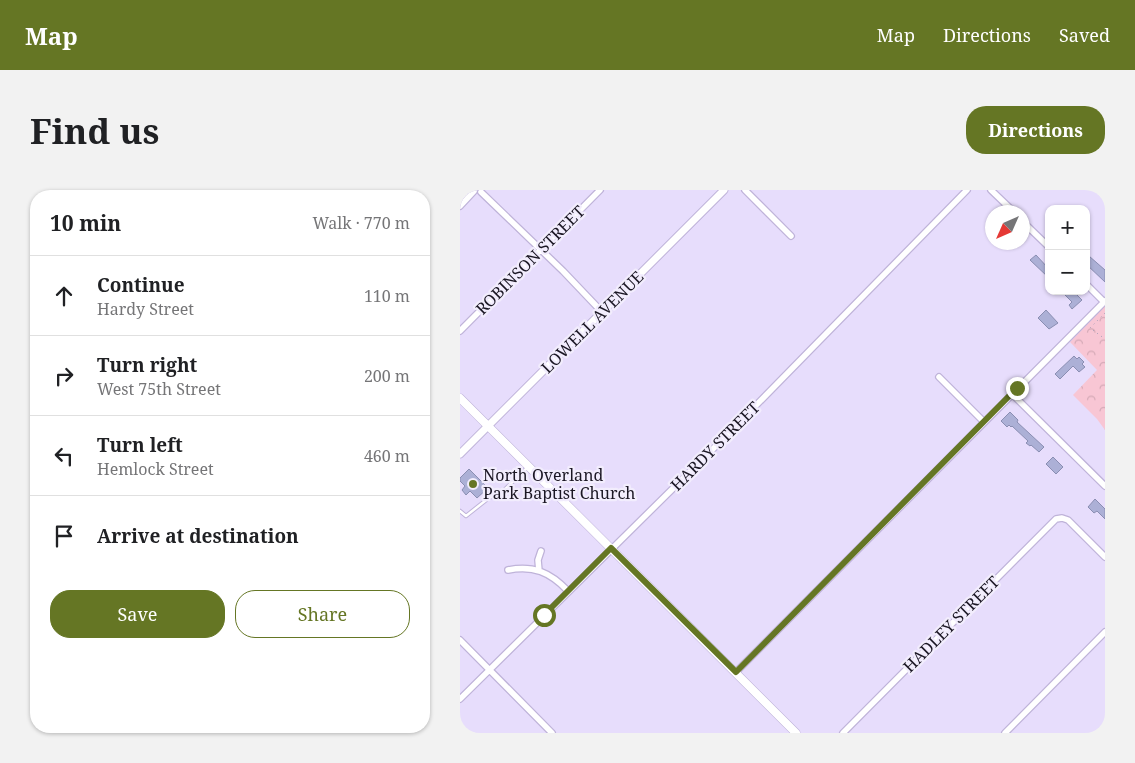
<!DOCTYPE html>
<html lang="en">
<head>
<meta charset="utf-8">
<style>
	body { margin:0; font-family:"Noto Serif",serif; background:#f2f2f2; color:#202124 }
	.controls { position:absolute; right:15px; top:15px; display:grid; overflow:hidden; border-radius:10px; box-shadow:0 1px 4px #0004 }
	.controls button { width:45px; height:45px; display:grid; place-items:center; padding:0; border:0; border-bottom:1px solid #e0e0e0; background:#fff; color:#202124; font:25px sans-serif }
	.compass { position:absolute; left:525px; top:15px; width:45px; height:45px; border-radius:50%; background:#fff; box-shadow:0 1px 4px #0004; rotate:225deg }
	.stop { position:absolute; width:15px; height:15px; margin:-11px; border:4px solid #657624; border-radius:50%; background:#fff }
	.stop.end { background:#657624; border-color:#fff; box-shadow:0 1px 5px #0008 }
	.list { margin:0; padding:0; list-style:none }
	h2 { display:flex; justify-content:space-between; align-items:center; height:65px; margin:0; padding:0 20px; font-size:21px }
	h2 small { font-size:16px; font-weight:400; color:#757577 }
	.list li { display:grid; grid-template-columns:32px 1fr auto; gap:15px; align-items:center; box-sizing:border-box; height:80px; padding:0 20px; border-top:1px solid #e0e0e0 }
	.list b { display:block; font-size:19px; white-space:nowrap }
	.list p { margin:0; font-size:16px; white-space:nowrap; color:#757577 }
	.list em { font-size:16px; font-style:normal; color:#757577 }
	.actions { display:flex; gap:10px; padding:15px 20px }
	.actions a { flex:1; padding:11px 0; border:1px solid #657624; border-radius:20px; text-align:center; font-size:18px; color:#657624 }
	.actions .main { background:#657624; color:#fff }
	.icon { flex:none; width:28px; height:28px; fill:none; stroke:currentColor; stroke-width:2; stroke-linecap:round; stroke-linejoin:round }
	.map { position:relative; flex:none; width:645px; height:543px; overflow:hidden; border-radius:20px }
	header { display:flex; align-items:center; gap:30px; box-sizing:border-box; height:70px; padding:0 25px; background:#657624; color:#fff }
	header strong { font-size:24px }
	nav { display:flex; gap:28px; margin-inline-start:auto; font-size:18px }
	.intro { display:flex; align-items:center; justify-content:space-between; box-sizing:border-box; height:120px; padding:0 30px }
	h1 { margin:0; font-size:35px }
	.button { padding:12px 22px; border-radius:20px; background:#657624; color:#fff; font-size:18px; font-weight:700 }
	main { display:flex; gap:30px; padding:0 30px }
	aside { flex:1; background:#fff; border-radius:20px; box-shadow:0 1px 4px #0004 }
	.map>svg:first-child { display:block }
	.park { fill:url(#park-crowns) }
	.building { fill:#acb0d6; stroke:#8a8eb2 }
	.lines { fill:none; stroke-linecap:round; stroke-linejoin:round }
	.service-casing { stroke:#bfb3d9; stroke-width:4.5 }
	.minor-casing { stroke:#bfb3d9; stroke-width:8 }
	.tertiary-casing { stroke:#bfb3d9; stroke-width:9 }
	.secondary-casing { stroke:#bfb3d9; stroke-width:9 }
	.path { stroke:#a59db6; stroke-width:1; stroke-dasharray:1 4; stroke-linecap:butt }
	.service { stroke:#fff; stroke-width:2.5 }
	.minor { stroke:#fff; stroke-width:5.5 }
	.tertiary { stroke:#fff; stroke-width:7 }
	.secondary { stroke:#fff; stroke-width:8 }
	.route { stroke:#657624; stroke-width:6 }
	.poi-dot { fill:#657624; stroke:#f2edfd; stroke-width:2 }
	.labels { text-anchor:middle; stroke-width:4.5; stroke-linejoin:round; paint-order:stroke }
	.street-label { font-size:16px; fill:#1b1724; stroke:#f2edfd }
	.poi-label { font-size:16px; fill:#1b1724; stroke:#f2edfd; text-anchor:start }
</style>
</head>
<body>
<header>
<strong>Map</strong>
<nav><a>Map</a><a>Directions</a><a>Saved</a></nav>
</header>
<div class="intro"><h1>Find us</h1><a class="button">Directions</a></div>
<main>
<aside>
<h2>10 min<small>Walk · 770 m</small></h2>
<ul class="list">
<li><svg class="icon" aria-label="ahead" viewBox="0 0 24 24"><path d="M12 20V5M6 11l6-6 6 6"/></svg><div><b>Continue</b><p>Hardy Street</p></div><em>110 m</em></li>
<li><svg class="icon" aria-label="right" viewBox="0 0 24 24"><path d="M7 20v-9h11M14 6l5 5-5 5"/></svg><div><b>Turn right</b><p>West 75th Street</p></div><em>200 m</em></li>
<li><svg class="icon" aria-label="left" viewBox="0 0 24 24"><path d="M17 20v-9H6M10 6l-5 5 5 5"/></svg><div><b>Turn left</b><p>Hemlock Street</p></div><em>460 m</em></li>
<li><svg class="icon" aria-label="arrive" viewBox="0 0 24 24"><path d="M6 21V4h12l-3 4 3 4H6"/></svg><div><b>Arrive at destination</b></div></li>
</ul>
<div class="actions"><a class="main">Save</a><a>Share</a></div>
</aside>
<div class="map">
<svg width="645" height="543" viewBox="0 0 645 543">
	<defs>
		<pattern id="park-crowns" width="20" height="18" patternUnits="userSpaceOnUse" patternTransform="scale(1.25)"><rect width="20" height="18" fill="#f8c6d4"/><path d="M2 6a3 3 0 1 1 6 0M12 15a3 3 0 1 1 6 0" fill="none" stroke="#d4a9b6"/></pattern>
	</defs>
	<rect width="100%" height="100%" fill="#e7ddfc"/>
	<!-- park -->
	<path class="park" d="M645,116v124l-8,-11 -24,-24 24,-25 -27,-28z"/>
	<!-- building -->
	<path class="building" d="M576,65l13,14v9l-19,-18z
		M629,66l16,14v12l-19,-18v-5z
		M601,101h12l9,9 -10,9 -3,-4 3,-3z
		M586,120l12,13 -9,6 -11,-11z
		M614,166l3,3 2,-2 5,5 -2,2 3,3 -6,5 -6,-6 -13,13 -5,-5z
		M550,222l8,8 -1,2 27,25 -5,5 -8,-7 -1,1 -4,-3 2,-2 -16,-15 -1,1 -2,-2 -2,2 -6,-6z
		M593,267l10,10 -7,7 -10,-10z
		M9,279l19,19 -11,10 -7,-7 -4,4 -4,-5 3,-4 -5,-5v-3z
		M635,309l10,10v10l-8,-8 -3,2 -6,-6z"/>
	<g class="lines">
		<defs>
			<path id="service" d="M0,321l6,5 24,-19h7l31,-30"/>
			<path id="minor" d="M285,0l46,46
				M531,0l23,22
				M21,2l82,79 39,41
				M0,16l14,-15
				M562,31l27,26
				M626,94l18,18
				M0,141l140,-141
				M479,187l45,45
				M552,204l93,92
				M48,380c25,-5 42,2 60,21
				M79,381l-1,-11 3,-9
				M0,450l92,93
				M276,482l369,-371
				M0,509l263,-260 244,-249
				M383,543l213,-214 6,-1 6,2 37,37
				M545,543l100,-101"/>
			<path id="tertiary" d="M0,264l264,-264"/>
			<path id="secondary" d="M0,208l336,335"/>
		</defs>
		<!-- service casing -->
		<use href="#service" class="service-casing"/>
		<!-- minor casing -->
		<use href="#minor" class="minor-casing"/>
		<!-- tertiary casing -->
		<use href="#tertiary" class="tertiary-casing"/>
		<!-- secondary casing -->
		<use href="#secondary" class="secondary-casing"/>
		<!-- path -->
		<path class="path" d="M645,123l-15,15 15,11"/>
		<!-- service -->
		<use href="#service" class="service"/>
		<!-- minor -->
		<use href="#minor" class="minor"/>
		<!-- tertiary -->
		<use href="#tertiary" class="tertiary"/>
		<!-- secondary -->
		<use href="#secondary" class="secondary"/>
	</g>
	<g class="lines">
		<!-- route -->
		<path class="route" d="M84,425l67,-67 125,124 281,-284"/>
	</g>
	<!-- markers -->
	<circle class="poi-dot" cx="13" cy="294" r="5"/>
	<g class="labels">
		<!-- street labels -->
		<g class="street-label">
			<text transform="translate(70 70) rotate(-45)" y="6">ROBINSON STREET</text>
			<text transform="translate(132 132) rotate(-45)" y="6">LOWELL AVENUE</text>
			<text transform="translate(255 256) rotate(-45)" y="6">HARDY STREET</text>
			<text transform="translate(491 434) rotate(-45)" y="6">HADLEY STREET</text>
		</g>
		<!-- poi labels -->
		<g class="poi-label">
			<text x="23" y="291">North Overland<tspan x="23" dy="18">Park Baptist Church</tspan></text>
		</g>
	</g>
</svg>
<div class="controls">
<button>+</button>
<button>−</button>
</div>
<svg class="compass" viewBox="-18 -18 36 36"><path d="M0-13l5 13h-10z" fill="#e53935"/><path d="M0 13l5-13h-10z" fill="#757577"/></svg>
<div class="stop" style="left:84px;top:425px"></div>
<div class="stop end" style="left:557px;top:198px"></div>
</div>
</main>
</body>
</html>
